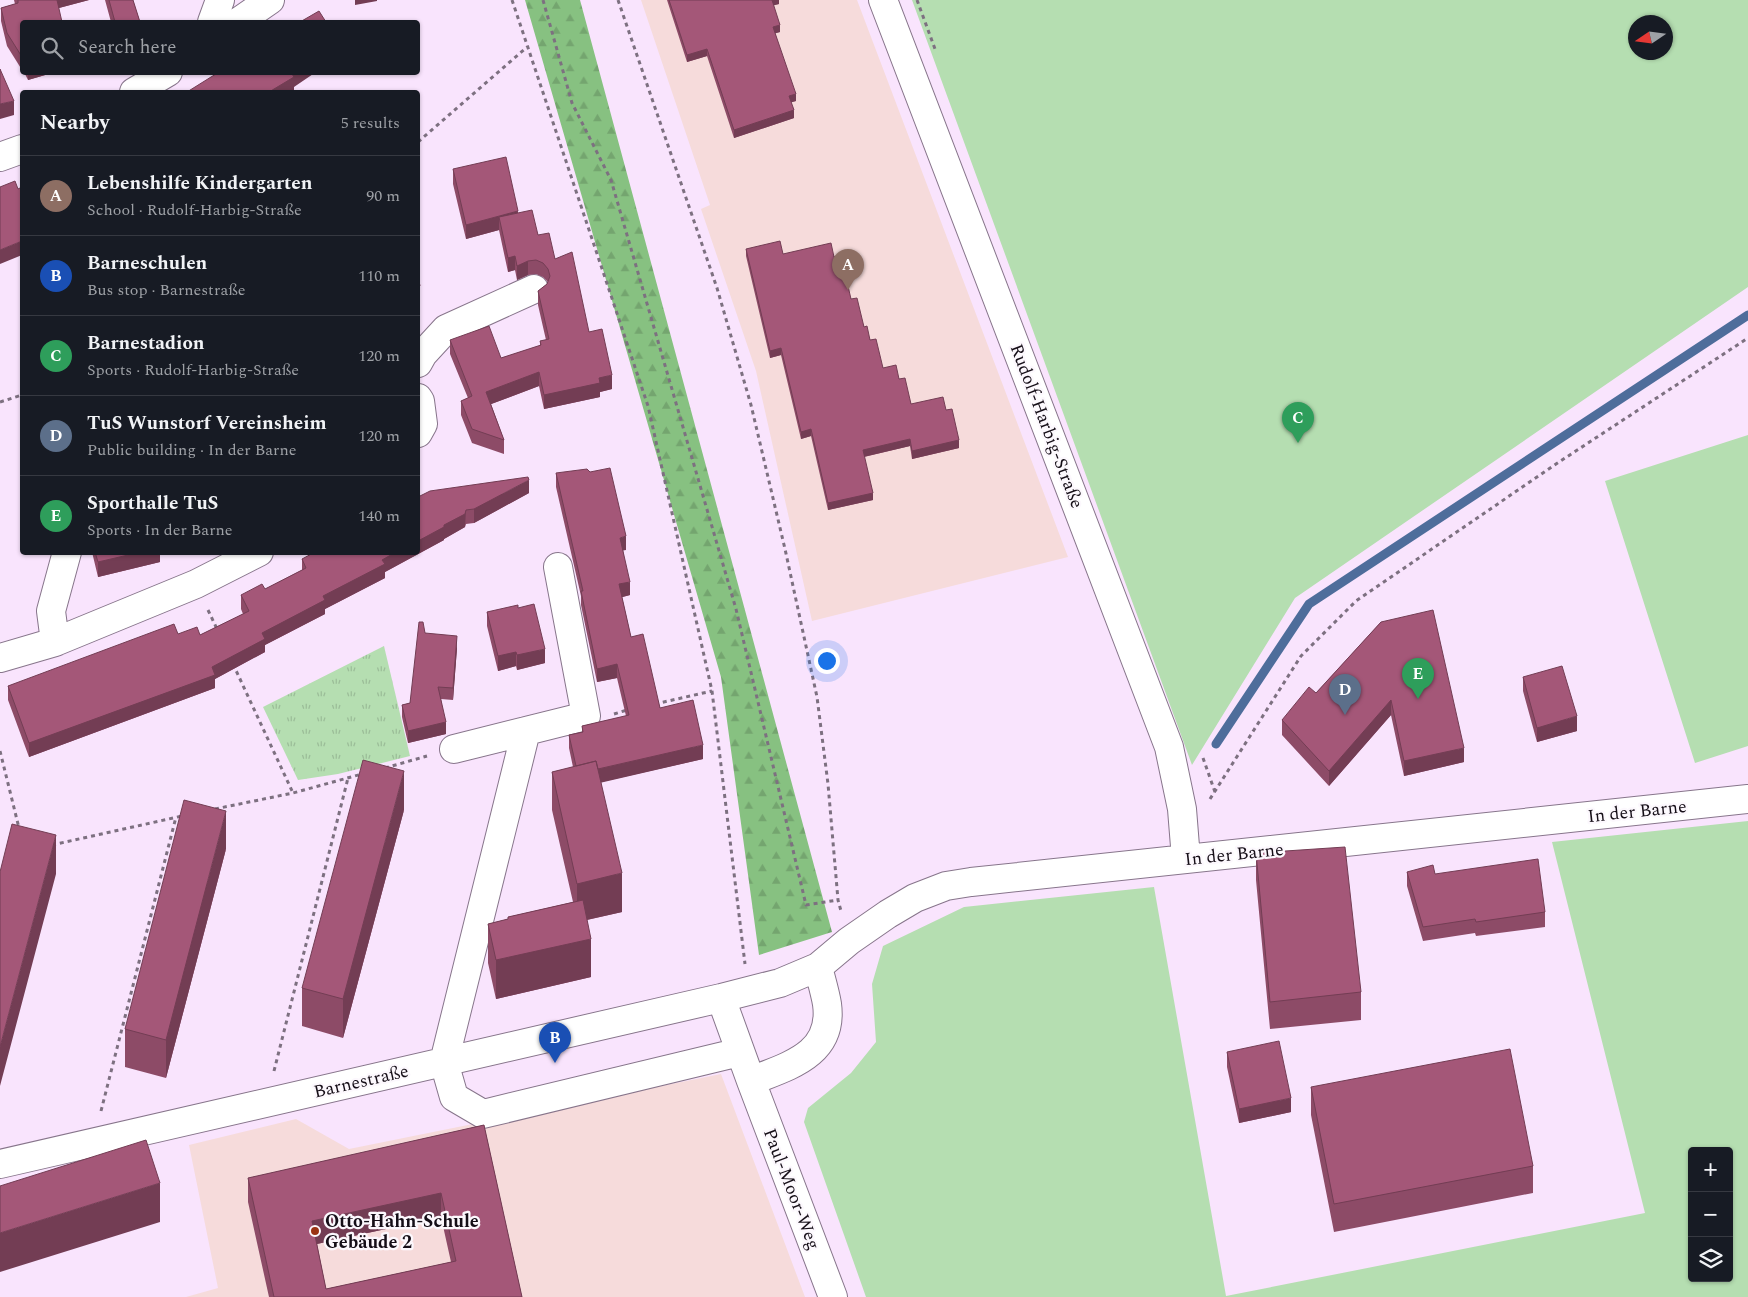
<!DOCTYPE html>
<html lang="en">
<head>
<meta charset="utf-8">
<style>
	body { margin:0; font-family:Spectral,serif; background:#242831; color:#f1f3f6 }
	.controls { position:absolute; right:15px; bottom:15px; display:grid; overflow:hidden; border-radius:5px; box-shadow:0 1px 4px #0004 }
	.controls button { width:45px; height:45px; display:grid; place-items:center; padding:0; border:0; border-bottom:1px solid #363941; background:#171b24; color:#f1f3f6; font:25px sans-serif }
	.compass { position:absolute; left:1628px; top:15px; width:45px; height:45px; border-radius:50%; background:#171b24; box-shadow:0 1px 4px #0004; rotate:257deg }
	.you { position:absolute; left:826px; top:660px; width:18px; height:18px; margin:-12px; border:4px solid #fff; border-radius:50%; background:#1a73e8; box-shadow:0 0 0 8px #1a73e833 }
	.badge { display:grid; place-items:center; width:32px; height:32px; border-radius:50%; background:#ca9c90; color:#fff; font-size:16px; font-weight:700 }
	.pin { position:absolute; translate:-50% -41px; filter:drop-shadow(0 1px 2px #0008) }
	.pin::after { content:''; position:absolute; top:26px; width:18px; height:15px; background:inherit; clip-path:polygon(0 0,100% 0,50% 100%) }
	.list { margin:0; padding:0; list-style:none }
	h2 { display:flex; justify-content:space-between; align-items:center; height:65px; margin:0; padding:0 20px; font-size:21px }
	h2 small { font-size:16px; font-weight:400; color:#9ea1a6 }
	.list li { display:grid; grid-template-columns:32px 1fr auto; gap:15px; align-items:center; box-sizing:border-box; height:80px; padding:0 20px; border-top:1px solid #363941 }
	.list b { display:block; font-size:19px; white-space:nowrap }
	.list p { margin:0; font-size:16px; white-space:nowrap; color:#9ea1a6 }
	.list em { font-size:16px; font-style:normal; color:#9ea1a6 }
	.icon { flex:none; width:28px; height:28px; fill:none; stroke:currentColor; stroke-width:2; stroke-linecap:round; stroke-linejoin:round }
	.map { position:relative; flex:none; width:1748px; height:1297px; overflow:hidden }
	.search { position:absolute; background:#171b24; box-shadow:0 1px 4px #0004; left:20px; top:20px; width:400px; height:55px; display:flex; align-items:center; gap:12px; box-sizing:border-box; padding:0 18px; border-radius:5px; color:#9ea1a6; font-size:19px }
	.panel { position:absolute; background:#171b24; box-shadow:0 1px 4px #0004; left:20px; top:90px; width:400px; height:465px; border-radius:5px }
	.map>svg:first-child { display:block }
	.education { fill:#f6dbdb }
	.green { fill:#b5deb1; fill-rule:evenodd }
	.forest { fill:url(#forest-firs) }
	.park { fill:url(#park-tufts) }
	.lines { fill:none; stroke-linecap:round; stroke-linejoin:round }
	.stream { stroke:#4e6d9b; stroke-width:9 }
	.minor-casing { stroke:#87758b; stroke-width:30 }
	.path { stroke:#7d7080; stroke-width:3; stroke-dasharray:4 4; stroke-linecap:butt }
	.minor { stroke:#fff; stroke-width:28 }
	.wall { fill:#8d4b67; fill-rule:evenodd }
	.shaded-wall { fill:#733d54 }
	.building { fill:#a45778; stroke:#733d54; fill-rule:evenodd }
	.poi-dot { fill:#9a3213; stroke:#fcf8fd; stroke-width:2 }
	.labels { text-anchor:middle; stroke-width:4.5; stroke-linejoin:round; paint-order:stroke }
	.street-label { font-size:18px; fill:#150e17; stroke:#fcf8fd }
	.poi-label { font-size:18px; font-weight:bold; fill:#150e17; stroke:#fcf8fd; text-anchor:start }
</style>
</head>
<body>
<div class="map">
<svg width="1748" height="1297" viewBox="0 0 1748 1297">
	<defs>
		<pattern id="forest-firs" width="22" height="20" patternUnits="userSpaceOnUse" patternTransform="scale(1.25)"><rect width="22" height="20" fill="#87c181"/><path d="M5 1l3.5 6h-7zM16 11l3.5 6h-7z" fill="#74a56f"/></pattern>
		<pattern id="park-tufts" width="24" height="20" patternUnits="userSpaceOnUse" patternTransform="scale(1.25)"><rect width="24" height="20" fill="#b5deb1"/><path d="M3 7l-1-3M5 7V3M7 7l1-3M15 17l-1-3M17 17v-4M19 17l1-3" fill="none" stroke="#9bbd98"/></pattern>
	</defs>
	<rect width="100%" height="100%" fill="#f9e4fd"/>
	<!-- education -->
	<path class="education" d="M641,0h216l211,557 -256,64 -56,-250 -55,-162 9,-4z
		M721,1074l84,223h-619l32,-9 -29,-143 107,-26 53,30z"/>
	<!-- green -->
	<path class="green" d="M912,0h836v287l-453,311 -103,167zM1636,22h30v30h-30z
		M1748,435v311l-53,17 -90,-282z
		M1748,821v476h-882l-62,-175 4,-14 43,-35 25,-31 -4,-58 11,-38 81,-39 190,-20 72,409 419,-83 -93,-371zM1692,1151h37v127h-37z"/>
	<!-- forest -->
	<path class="forest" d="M525,0h55l252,932 -73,23 -38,-278z"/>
	<!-- park -->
	<path class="park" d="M384,646l26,110 -72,18 -40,6 -35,-73z"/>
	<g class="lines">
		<!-- stream -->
		<path class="stream" d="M1216,744l93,-140 439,-289"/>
		<defs>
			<path id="minor" d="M883,0l286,747 13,62 4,50
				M212,22l8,-22
				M238,22l32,-22
				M134,92l34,-20
				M0,157l22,-8
				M418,363l5,-9 23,-25 88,-40
				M418,398l2,3 3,23 -5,9
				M55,642l-4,-31 16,-59
				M0,658l55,-16 141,-58 63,-32
				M526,731l-82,331 10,35 29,17 257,-62
				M454,749l132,-33 -28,-149
				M721,998l30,83c37,-15 83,-26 76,-77 -2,-12 -6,-25 -9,-37
				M751,1081l82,216
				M0,1164l721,-166 59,-15 38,-16 31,-26 39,-27 27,-16 31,-12 25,-4 777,-83"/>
		</defs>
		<!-- minor casing -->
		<use href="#minor" class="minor-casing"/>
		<!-- path -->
		<path class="path" d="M512,0l136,406 64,285 33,273
			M543,0l29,103 39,77 125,429 70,296 32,-5
			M618,0l99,288 34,117 34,144 32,148 11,87 10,116 3,11
			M917,0l18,49
			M418,142l109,-95
			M0,402l22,-7
			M208,610l9,19
			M233,664l60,129
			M655,704l57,-13
			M614,714l13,-4
			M0,751l19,77
			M1203,758l12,34
			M385,768l42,-12
			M1210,799l91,-143 55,-55 200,-137 192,-126
			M215,809l78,-16 69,-19
			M52,845l130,-29
			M274,1071l74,-293
			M101,1111l75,-294"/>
		<!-- minor -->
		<use href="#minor" class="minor"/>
	</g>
	<!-- wall -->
	<path class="wall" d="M14,0h75l-30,8 -37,14v48l-15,-24 -6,-25v-13l14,-4z
		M105,0h28l7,22h-29z
		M667,0h112v4l-6,1 7,27 -5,1 21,68 -5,1 3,16 -60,20 -27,-82 -20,6z
		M24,72h28v1l-24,7z
		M453,169l65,44 20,22 17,24 34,73 23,57 -12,3v5l-56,12 -5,-23 -48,18 13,36v14l-32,-11 -11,-28v-14l7,-3 -18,-44v-14l51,18 39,-12v-5l6,-1 -8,-35v-14l9,-7 1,-2 -5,-5 -7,-3 -8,1 -11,5 -2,-10 -7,2 -9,-42 -33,9 -13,-55z
		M746,249l37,5 51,3 17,42 32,69 16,11 12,25 35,6 13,38 -47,11 -2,-13 -46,11 9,43 -45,10 -17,-74 -10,3 -20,-84 -11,3 -24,-102z
		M556,473l70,77h-3l7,45 -8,2 9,40 29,71 43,51 -102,23 21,130 -35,8 4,57 -95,22 -8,-36v-39l20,-5v-2l65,-15 -21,-92v-38l21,-5 -4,-19v-13l13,-3v-6l44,-10 -9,-38 -20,4 -16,-77v-9l-25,-109z
		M529,493l-55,30 -8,1 -1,3 -21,12v1l-59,32v6l-60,31v5l-60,31v7l-50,27v9l-186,69 -21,-57v-14l170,-52 22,1 43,-21 -2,-5v-14l24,-6 37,-19v-11l116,-7v-55z
		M92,552h68v10l-62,15z
		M518,608l27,55 -28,7 -1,-4 -18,5 -11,-45v-14z
		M1381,622l83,140 -60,14 -13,-61 -62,71 -47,-51v-15l34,-27z
		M425,633l32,15 -4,52 -12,-1 5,35 -38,9 -6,-26v-12l8,-2z
		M1523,677l54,54 -40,11 -14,-51z
		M404,810l-61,228 -41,-12v-38z
		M226,849l-60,229 -41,-11v-38z
		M1256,853l105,139v28l-91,9 -14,-149z
		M1407,872l28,2 110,38v15l-69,9 -1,-3 -52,8 -16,-55z
		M1227,1052l64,60 -52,11 -12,-56z
		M1311,1087l222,79v27l-199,39 -23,-117z
		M484,1125l38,172h-253l-21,-95v-24zM441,1217l10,45 -125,27 -9,-45z"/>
	<!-- shaded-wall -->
	<path class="shaded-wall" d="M55,0h34l-34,9z
		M355,0h22v1l-22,4z
		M771,0h8v4l-8,2z
		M780,25v7l-7,2v-7z
		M707,49v7l-20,6v-7z
		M28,72h24v1l-24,7z
		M295,72h21l-22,15v3l-4,2h-21z
		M796,94v7l-7,2v-7z
		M14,101v14l-14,4v-15z
		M794,110v8l-60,20v-8z
		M518,211v14l-19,-8v13l-33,9v-14z
		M22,241v14l-22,9v-14z
		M515,256v14l-7,2v-14z
		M528,261v14l-11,5v-14z
		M418,286h2v14l-2,1z
		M781,348v7l-11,3v-7z
		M539,372v14l-53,20v-14z
		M612,375v14l-12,3v5l-56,12v-14l55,-17z
		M811,429v7l-10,3v-7z
		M910,439v7l-47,11v-7z
		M959,440v8l-47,11v-8z
		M529,480v13l-55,30v-14z
		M873,493v7l-45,10v-7z
		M466,510l-1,17 -21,12v1l-59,32v6l-60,31v5l-60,31v7l-50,27v9l-186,69v-14l183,-76 50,-34 120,-73 14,-8h22v-11l26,-16z
		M626,536v14l-6,1v-13z
		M141,552h19v10l-62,15v-15z
		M630,582v13l-11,3v-14z
		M457,636v12l-4,52v-12z
		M545,649v14l-28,7v-15z
		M516,652v14l-18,5v-15z
		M617,664v14l-20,4v-13z
		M1391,700v15l-62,71v-15z
		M1577,716v15l-40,11v-14z
		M446,722v12l-38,9v-12z
		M703,745v14l-125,29v-14z
		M1464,748v14l-60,14v-15z
		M404,771v39l-61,228v-39z
		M226,811v38l-60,229v-38z
		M56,835v39l-56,212v-39z
		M622,873v39l-45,10v-38z
		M591,939v38l-95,22v-39z
		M1291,1098v14l-52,11v-14z
		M160,1183v39l-160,50v-39z
		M441,1193v24l-129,28v-24z"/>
	<!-- building -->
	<path class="building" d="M18,0h39l5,22h-40v35l-15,-24 -6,-25 17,-5z
		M109,0h24l7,22h-25z
		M669,0h103l8,25 -7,2 23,67 -7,2 5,14 -60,20 -27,-81 -20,6z
		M319,11l7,11h-26z
		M0,69l14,32 -14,3z
		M219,72h76l-3,2 2,3 -25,15h-82z
		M506,157l12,54 -52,14 -13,-56z
		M15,181l3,8 4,-2v54l-22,9v-63z
		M532,210l6,25 11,-2 6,26 17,-7 17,80 13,-3 10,46 -13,3 1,5 -56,12 -5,-23 -53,20 18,48 -32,-11 -11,-28 11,-5 -22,-56 39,-14 12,32 40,-13 -1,-4 9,-2 -11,-48 9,-7 3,-8 -2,-7 -5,-6 -7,-3 -8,1 -11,5 -2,-10 -7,2 -9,-41z
		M780,241l3,13 48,-11 3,14 7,-1 10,43 6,-1 7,29 3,-1 3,14 6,-1 7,29 13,-3 3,14 6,-1 6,26 32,-7 3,13 6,-1 7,31 -47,11 -2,-12 -47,11 10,43 -45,10 -17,-74 -10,3 -20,-84 -11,3 -24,-102z
		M418,276l2,10h-2z
		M610,468l16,68 -6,2 10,44 -11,2 12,53 12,-3 17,74 33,-8 10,45 -105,24 -2,-8 -20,5 -7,-31 14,-3 -1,-6 47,-11 -12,-51 -20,5 -16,-78h2l-27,-118 31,-4 3,3z
		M528,477l1,3 -55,29 -8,1 -1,4 -21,11v2l-26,14v-44l12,-6z
		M95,552h46l-43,10z
		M315,552h81l-14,8 3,4 -62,32 2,4 -63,33 3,6 -53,28 3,8 -186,68 -21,-57 166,-62 4,10 19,-7 3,8 49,-24 -8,-16 21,-11 3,5 41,-21 -4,-9z
		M534,604l11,45 -28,6 -1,-3 -18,4 -11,-44 31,-7v3z
		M1433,610l31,138 -60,13 -13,-61 -62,71 -47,-51 27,-33 7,6 65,-71z
		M419,622h4l2,11 32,3 -4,52 -15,-1 8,35 -38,9 -6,-26 8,-2z
		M1562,666l15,50 -40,12 -14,-51z
		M363,760l41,11 -61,228 -41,-11z
		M596,761l26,112 -45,11 -25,-112z
		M184,800l42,11 -60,229 -41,-11z
		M12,824l44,11 -56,212v-175z
		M1345,847l16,145 -91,10 -14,-149z
		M1538,859l7,53 -69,10 -1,-3 -52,8 -16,-55 26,-7 2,9z
		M583,900l8,39 -95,21 -8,-36 20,-5v-2z
		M1279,1041l12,57 -52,11 -12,-57z
		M1510,1049l23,117 -199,38 -23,-117z
		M484,1125l38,172h-248l-26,-119zM441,1193l15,68 -130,28 -14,-68z
		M146,1140l14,43 -160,50v-47z"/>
	<!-- markers -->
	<circle class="poi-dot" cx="315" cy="1231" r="5"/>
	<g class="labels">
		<!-- street labels -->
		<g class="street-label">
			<text transform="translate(1047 426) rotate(69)" y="6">Rudolf-Harbig-Straße</text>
			<text transform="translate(1637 811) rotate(-6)" y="6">In der Barne</text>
			<text transform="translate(1234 854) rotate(-6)" y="6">In der Barne</text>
			<text transform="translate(361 1081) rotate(-13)" y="6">Barnestraße</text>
			<text transform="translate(792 1189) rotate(69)" y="6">Paul-Moor-Weg</text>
		</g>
		<!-- poi labels -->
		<g class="poi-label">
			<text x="325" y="1227">Otto-Hahn-Schule<tspan x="325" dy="21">Gebäude 2</tspan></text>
		</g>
	</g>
</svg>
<div class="controls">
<button>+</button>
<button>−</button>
<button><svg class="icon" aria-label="layers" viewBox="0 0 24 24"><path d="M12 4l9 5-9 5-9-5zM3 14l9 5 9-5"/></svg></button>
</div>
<svg class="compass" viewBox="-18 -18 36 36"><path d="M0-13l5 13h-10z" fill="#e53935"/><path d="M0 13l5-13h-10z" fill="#9ea1a6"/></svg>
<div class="you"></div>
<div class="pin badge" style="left:848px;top:290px;background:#8d6e63">A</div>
<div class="pin badge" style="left:555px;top:1063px;background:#1a4fb4">B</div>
<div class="pin badge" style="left:1298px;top:443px;background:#2e9e5b">C</div>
<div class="pin badge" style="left:1345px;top:715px;background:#5c6f8a">D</div>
<div class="pin badge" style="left:1418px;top:699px;background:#2e9e5b">E</div>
<div class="search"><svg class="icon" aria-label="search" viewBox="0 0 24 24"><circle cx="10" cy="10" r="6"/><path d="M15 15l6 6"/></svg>Search here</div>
<section class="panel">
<h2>Nearby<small>5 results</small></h2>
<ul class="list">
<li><span class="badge" style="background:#8d6e63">A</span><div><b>Lebenshilfe Kindergarten</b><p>School · Rudolf-Harbig-Straße</p></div><em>90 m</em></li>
<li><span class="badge" style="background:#1a4fb4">B</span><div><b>Barneschulen</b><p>Bus stop · Barnestraße</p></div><em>110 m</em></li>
<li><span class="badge" style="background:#2e9e5b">C</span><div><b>Barnestadion</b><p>Sports · Rudolf-Harbig-Straße</p></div><em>120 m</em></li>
<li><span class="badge" style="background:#5c6f8a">D</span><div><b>TuS Wunstorf Vereinsheim</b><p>Public building · In der Barne</p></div><em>120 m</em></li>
<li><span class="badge" style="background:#2e9e5b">E</span><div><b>Sporthalle TuS</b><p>Sports · In der Barne</p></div><em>140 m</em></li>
</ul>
</section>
</div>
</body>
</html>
